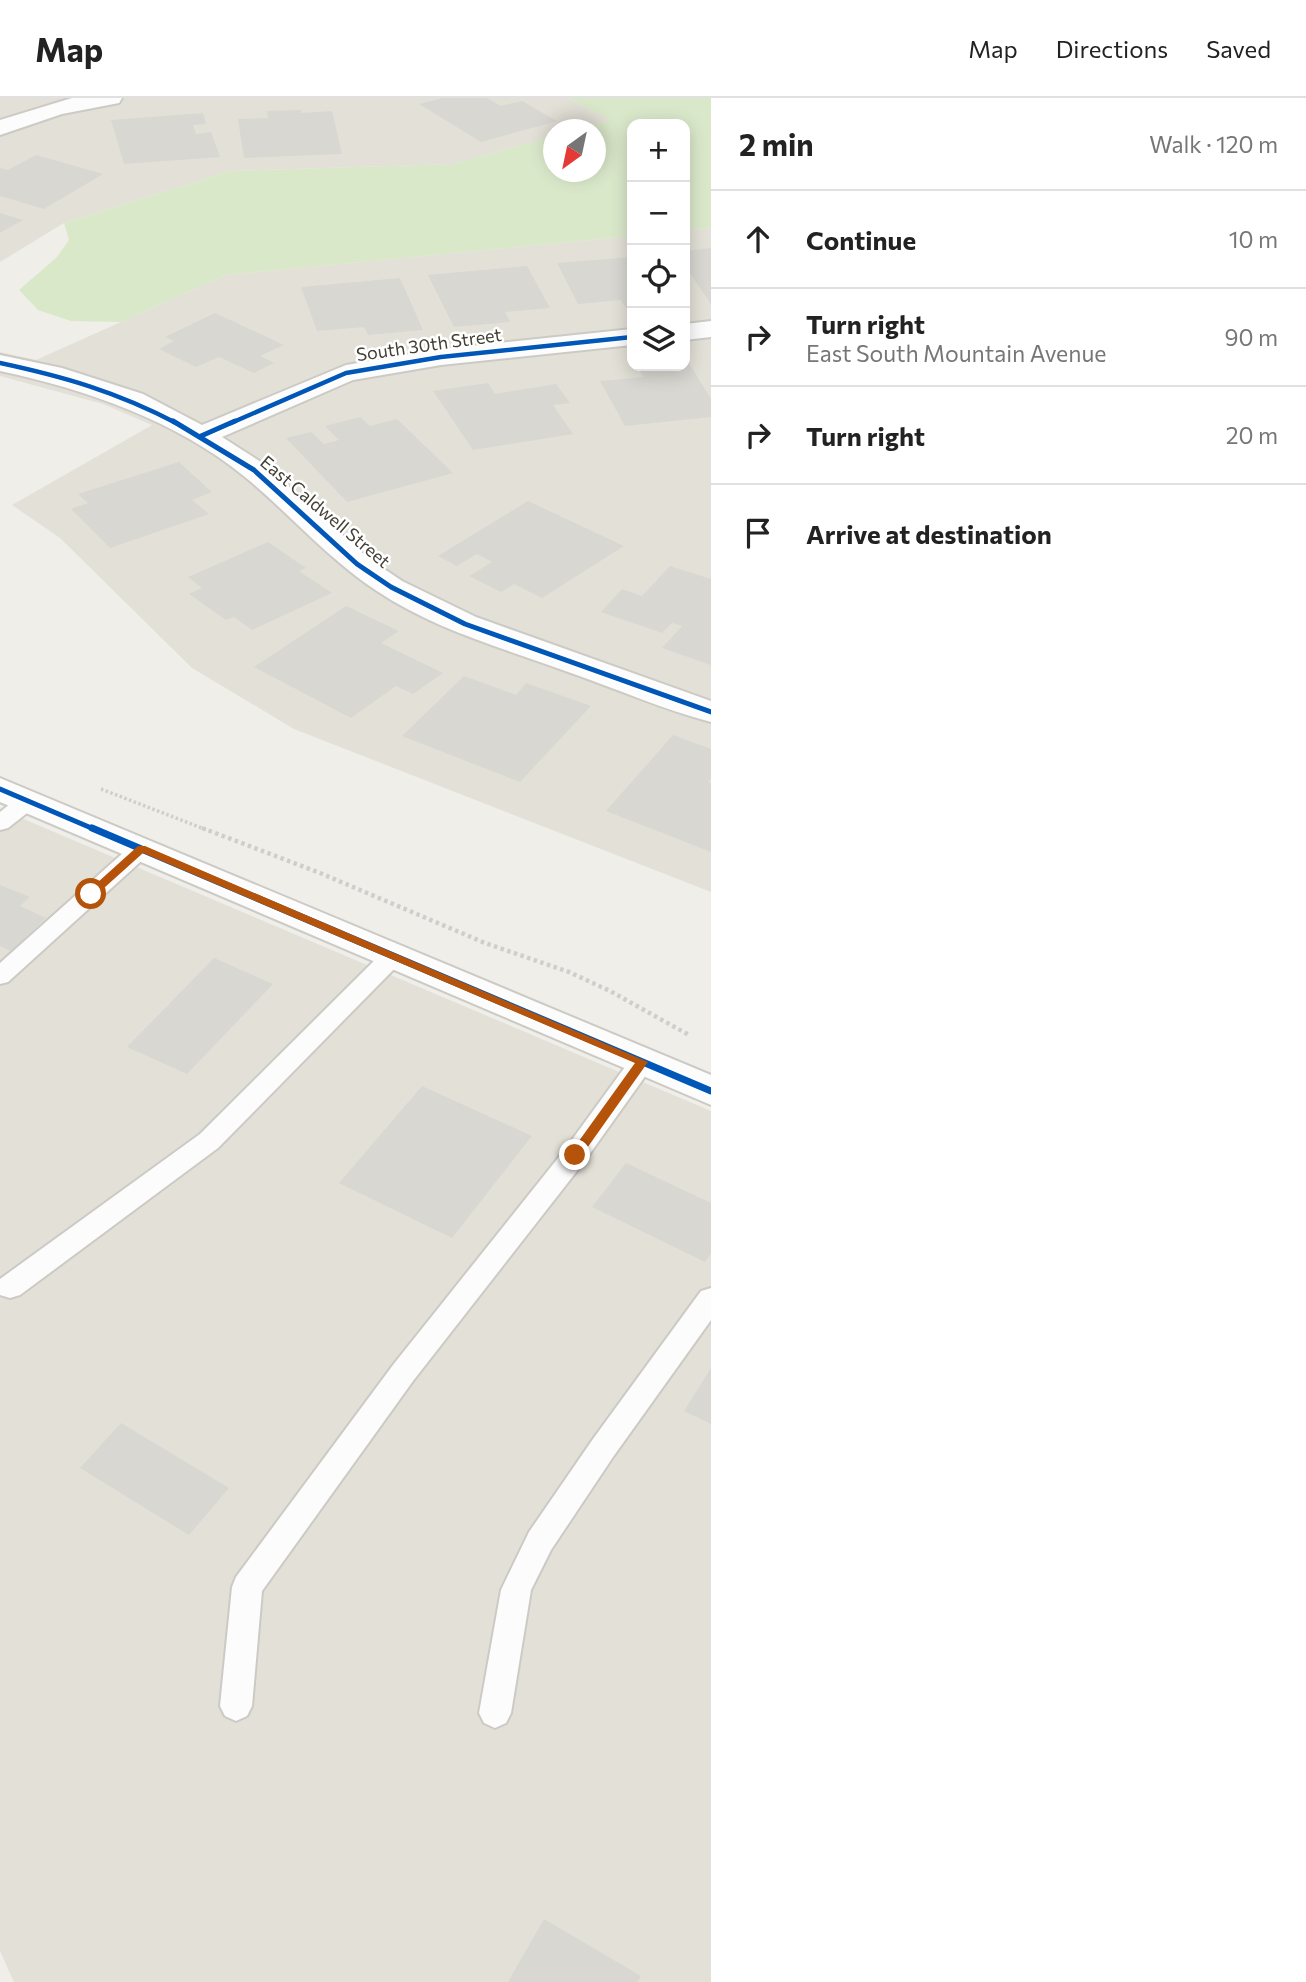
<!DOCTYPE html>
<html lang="en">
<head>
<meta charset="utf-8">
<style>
	body { margin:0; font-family:Commissioner,sans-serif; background:#f2f2f2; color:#222 }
	.controls { position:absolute; right:21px; top:21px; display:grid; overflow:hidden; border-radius:14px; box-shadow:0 4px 18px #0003 }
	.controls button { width:63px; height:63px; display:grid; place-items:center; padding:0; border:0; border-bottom:2px solid #e0e0e0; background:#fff; color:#222; font:35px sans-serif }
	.compass { position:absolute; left:543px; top:21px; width:63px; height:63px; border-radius:50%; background:#fff; box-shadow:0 4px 18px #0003; rotate:213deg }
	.stop { position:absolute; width:21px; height:21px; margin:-16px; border:5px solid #b45309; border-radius:50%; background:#fff }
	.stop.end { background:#b45309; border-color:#fff; box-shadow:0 2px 7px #0008 }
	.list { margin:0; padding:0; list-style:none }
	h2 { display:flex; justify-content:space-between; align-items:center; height:91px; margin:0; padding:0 28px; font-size:30px }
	h2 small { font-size:23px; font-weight:400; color:#767676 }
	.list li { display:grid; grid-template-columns:46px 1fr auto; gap:21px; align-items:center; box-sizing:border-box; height:98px; padding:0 28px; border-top:2px solid #e0e0e0 }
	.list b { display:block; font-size:26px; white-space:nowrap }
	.list p { margin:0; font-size:23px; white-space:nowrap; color:#767676 }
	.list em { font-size:23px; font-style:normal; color:#767676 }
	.icon { flex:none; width:38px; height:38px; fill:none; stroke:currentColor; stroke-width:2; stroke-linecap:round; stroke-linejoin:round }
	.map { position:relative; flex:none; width:711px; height:1884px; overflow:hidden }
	header { display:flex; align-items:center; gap:42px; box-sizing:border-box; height:98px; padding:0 35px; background:#fff; border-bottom:2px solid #e0e0e0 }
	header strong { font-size:33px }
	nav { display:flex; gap:38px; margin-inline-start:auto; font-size:24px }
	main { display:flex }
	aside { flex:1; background:#fff }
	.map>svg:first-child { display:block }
	.residential { fill:#e3e0d7 }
	.green { fill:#dae8ca }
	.building { fill:#d9d7d1 }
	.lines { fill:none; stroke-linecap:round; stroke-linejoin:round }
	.service-casing { stroke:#cccac5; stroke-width:4 }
	.minor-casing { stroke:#cccac5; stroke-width:4 }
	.path-far1 { stroke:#d0cecb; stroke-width:3.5; stroke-dasharray:2.5 2.5; stroke-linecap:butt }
	.path { stroke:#d0cecb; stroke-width:4.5; stroke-dasharray:3.5 3.5; stroke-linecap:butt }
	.service { fill:#fdfcfc; fill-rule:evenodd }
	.minor { fill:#fdfcfc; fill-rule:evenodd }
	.cycleway-far2-casing { stroke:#fff; stroke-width:7 }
	.cycleway-far1-casing { stroke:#fff; stroke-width:9 }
	.cycleway-casing { stroke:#fff; stroke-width:11 }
	.cycleway-far2 { stroke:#0057b8; stroke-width:4.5 }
	.cycleway-far1 { stroke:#0057b8; stroke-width:5 }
	.cycleway { stroke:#0057b8; stroke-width:7 }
	.route { fill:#b45309 }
	.labels { text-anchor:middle; stroke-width:5; stroke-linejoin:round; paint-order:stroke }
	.far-street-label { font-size:18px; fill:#444036; stroke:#fff }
</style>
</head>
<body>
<header>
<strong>Map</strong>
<nav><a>Map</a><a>Directions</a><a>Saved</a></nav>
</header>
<main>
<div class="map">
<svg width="711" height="1884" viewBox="0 0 711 1884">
	<rect width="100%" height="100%" fill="#efeee9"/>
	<!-- residential -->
	<path class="residential" d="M0,0h569l43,22 -34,9 -24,1 -1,6 -99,28 -224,7 -166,52 -64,39z
		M711,130v664l-417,-163 -102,-61 -132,-130 -48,-33 140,-80 -49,-21 -103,-28v-24l36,8 190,-85 406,-39v130h53v-135z
		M0,711l711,302v871h-697l-14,-31z"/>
	<!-- green -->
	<path class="green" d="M569,0h142v130l-26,3v-107h-53v112l-406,39 -105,47 -50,-1 -33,-11 -19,-20 38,-33 12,-17 -5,-17 166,-52 224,-7 99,-28 1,36h42v-42l-18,-1 33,-9z"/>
	<!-- building -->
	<path class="building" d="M443,0h44l14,8 21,-5 35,20 -76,21 -62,-38z
		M301,12v3l31,-2 10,43 -98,4 -6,-39 30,-1 -1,-7z
		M203,15l3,11 -13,1 3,9 15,-2 9,25 -96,7 -13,-44z
		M36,57l67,19 -59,35 -44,-13v-28l8,2z
		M0,115l23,7 -23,13z
		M711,150v56l-26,-38v-15z
		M632,159v51h-6l-5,-8 -43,4 -21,-41z
		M527,168l23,42 -45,4 5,10 -56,5 -26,-52z
		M400,180l23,52 -55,5 -4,-8 -47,4 -16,-44z
		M215,215l69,32 -24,11 14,7 -20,10 -35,-16 -23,10 -37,-18 15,-8 -9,-4z
		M685,265h4l22,36v18l-86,9 -25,-45 44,-4 -6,-9 47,-2z
		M488,285l7,11 61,-10 14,19 -17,2 20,29 -100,16 -40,-59z
		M360,319l10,9 27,-7 56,54 -106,29 -61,-64 25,-6 13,12 15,-4 -14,-14z
		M179,364l33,30 -20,8 17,14 -99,34 -39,-39 17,-6 -10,-9z
		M528,403l96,45 -82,52 -28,-14 -13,8 -32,-16 23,-14 -15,-8 -20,12 -19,-10z
		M268,444l38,26 -7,3 33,22 -80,37 -18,-13 -8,3 -37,-26 13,-6 -14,-11z
		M670,468l41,13v86l-49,-17 20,-22 -10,-3 -10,10 -61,-21 21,-23 20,7z
		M346,508l53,25 -18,12 62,30 -30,21 -17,-8 -45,32 -97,-51z
		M464,578l52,19 10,-12 65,23 -71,76 -118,-46z
		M673,637l38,14v29l-3,4 3,1v69l-105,-41z
		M0,787l30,12 -10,9 26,12 -35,33 -11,-5z
		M214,860l59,26 -86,90 -60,-27z
		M422,988l110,50 -80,102 -113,-55z
		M626,1065l85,40v50l-6,9 -113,-55z
		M711,1270v56l-27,-13z
		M121,1325l108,65 -40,47 -109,-67z
		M544,1821l97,57 -4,6h-129z"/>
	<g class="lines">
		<defs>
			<path id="service" d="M28,696l8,2 3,5 -3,5 -28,22 -8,2v-18l20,-16z
				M141,744l8,2 3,5 -3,5 -141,128 -8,2v-21l133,-119z
				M393,850l8,2 4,6 -4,6 -183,186 -198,147 -10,3 -10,-3v-16l200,-145 185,-184z
				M642,955l9,3 3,6 -3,6 -67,94 -171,219 -151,210 -10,115 -5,10 -11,5 -11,-5 -5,-10 12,-119 4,-10 157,-212 173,-217 67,-92z
				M711,1190v32l-98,137 -62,93 -20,40 -20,123 -5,10 -11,5 -11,-5 -5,-10 22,-123 28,-58 64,-93 108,-148z"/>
			<path id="minor" d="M72,0h50l-3,5 -57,11 -62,21v-15z
				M711,223v16l-26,3v-16z
				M632,231v16l-191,20 -88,15 -131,57 42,27 104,94 34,23 74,36 235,84v21c-47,-12 -94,-33 -140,-49 -65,-24 -136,-43 -194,-82 -49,-32 -87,-77 -132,-114 -68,-56 -160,-88 -245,-106v-16l62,13 81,26 59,31 144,-60 95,-16z
				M0,680l711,297v30l-711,-303z"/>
		</defs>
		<!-- service casing -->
		<use href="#service" class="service-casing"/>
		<!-- minor casing -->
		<use href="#minor" class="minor-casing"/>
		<!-- path-far1 -->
		<path class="path-far1" d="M101,691l106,41"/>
		<!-- path -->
		<path class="path" d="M202,730l118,45 165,70 84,29 41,19 79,44"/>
		<!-- service -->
		<use href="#service" class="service"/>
		<!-- minor -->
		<use href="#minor" class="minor"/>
		<defs>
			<path id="cycleway-far2" d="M0,265c65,14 117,29 176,60
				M231,325l115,-50 95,-16 191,-20"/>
			<path id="cycleway-far1" d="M173,323l81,49 103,94 34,23 74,37 246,88
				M201,338l34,-15
				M0,691l96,41"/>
			<path id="cycleway" d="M92,730l619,263"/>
		</defs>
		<!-- cycleway-far2 casing -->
		<use href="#cycleway-far2" class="cycleway-far2-casing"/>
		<!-- cycleway-far1 casing -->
		<use href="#cycleway-far1" class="cycleway-far1-casing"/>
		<!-- cycleway casing -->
		<use href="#cycleway" class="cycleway-casing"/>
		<!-- cycleway-far2 -->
		<use href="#cycleway-far2" class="cycleway-far2"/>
		<!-- cycleway-far1 -->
		<use href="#cycleway-far1" class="cycleway-far1"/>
		<!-- cycleway -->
		<use href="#cycleway" class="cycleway"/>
	</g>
	<!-- route -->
	<path class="route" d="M138,748h7l503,216 -68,96h-9v-6l64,-89 -492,-210 -49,44h-7v-5z"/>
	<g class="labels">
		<!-- far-street labels -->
		<g class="far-street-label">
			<text transform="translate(429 247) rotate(-8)" y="6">South 30th Street</text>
			<text transform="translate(325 414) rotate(40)" y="6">East Caldwell Street</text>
		</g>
	</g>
</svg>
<div class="controls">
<button>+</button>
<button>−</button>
<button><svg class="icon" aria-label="locate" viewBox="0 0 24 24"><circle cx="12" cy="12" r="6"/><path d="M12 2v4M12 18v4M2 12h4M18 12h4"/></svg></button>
<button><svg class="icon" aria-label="layers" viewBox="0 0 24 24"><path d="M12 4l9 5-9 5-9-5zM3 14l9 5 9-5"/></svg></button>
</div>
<svg class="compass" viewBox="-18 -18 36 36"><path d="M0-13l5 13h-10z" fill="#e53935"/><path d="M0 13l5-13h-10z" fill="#767676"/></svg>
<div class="stop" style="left:91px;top:796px"></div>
<div class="stop end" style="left:575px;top:1057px"></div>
</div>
<aside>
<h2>2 min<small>Walk · 120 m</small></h2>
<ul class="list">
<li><svg class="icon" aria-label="ahead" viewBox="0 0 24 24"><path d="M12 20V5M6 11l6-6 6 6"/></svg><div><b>Continue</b></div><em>10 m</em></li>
<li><svg class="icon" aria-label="right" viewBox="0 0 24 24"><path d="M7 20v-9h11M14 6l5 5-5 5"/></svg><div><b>Turn right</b><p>East South Mountain Avenue</p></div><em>90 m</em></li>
<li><svg class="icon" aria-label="right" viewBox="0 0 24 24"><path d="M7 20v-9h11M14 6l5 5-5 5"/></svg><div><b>Turn right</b></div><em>20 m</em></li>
<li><svg class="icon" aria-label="arrive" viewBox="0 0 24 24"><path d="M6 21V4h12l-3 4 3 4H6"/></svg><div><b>Arrive at destination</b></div></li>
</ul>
</aside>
</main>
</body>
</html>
